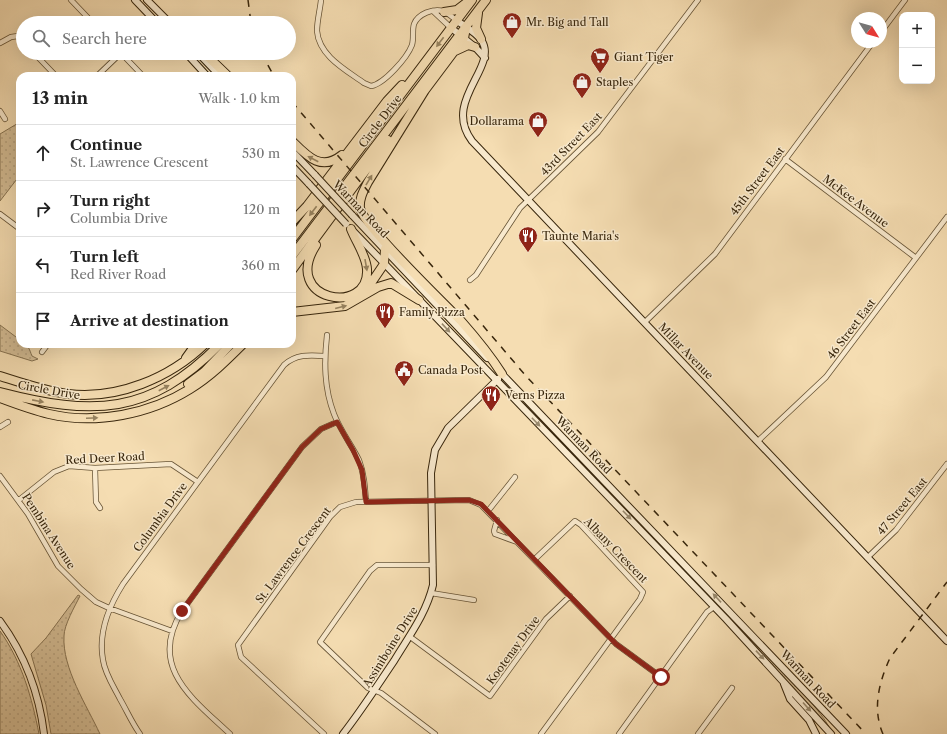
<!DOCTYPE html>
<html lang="en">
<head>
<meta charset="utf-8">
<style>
	body { margin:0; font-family:"Libre Caslon Text",serif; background:#f6f6f6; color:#222 }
	.controls { position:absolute; right:12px; top:12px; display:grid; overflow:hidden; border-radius:8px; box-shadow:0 4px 16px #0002 }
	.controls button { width:36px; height:36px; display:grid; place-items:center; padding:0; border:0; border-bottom:1px solid #e0e0e0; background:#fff; color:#222; font:20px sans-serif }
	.compass { position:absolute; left:851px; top:12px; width:36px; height:36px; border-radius:50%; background:#fff; box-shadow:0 4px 16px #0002; rotate:127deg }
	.stop { position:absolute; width:12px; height:12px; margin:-9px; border:3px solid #8f2418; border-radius:50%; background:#fff }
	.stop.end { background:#8f2418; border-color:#fff; box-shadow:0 1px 4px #0008 }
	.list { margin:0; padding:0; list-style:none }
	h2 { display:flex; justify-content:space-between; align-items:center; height:52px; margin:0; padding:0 16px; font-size:17px }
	h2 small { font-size:13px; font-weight:400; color:#767676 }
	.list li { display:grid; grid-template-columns:26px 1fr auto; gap:12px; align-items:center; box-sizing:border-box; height:56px; padding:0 16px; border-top:1px solid #e0e0e0 }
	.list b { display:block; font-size:15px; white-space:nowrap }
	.list p { margin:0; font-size:13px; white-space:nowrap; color:#767676 }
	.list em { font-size:13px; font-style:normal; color:#767676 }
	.icon { flex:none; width:22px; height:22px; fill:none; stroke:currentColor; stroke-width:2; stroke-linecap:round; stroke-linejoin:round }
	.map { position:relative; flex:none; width:947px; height:734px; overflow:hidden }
	.search { position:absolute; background:#fff; box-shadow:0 4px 16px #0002; left:16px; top:16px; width:280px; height:44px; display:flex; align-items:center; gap:10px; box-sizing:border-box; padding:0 14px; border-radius:22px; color:#767676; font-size:15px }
	.panel { position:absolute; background:#fff; box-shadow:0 4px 16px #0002; left:16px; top:72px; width:280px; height:276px; border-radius:12px }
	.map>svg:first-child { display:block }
	.grass { fill:url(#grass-tufts); stroke:#867251 }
	.park { fill:url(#park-dots); stroke:#867251 }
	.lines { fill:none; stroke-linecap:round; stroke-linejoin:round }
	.street-casing { stroke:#675436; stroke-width:6 }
	.secondary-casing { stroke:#38260c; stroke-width:8 }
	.highway-casing { stroke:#38260c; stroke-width:10 }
	.street { stroke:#f8e9cd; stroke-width:4.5 }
	.secondary { stroke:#f8e9cd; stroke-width:6 }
	.highway { stroke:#f5ddb2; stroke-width:8 }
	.rail { stroke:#38260c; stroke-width:1.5; stroke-dasharray:7 7; stroke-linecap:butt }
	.secondary-bridge-casing { stroke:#38260c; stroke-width:8; stroke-linecap:butt }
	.secondary-bridge { stroke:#f8e9cd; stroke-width:6 }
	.oneway { fill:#96825f }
	.oneway2 { fill:#98886c }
	.route { stroke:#8f2418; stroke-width:5 }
	.labels { text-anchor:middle; stroke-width:3; stroke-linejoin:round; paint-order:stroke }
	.poi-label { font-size:11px; fill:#38260c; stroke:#f8e9cd; text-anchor:start }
	.street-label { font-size:11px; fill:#38260c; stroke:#f8e9cd }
</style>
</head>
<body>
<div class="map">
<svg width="947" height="734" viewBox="0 0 947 734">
	<defs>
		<pattern id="grass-tufts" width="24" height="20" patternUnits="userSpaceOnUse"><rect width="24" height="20" fill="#d5be96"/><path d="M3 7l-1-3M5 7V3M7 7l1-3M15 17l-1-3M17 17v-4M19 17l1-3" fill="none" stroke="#b8a380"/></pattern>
		<pattern id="park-dots" width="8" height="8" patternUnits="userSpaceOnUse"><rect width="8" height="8" fill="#d5be96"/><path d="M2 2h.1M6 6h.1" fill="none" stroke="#b8a380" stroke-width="1.8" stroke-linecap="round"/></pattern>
	</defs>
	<rect width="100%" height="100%" fill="#f5ddb2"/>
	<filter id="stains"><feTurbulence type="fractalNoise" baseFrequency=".005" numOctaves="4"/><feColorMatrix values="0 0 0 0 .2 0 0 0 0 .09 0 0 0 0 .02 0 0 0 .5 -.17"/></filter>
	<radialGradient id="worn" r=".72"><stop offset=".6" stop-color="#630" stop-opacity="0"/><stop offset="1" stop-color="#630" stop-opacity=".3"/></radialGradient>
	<!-- grass -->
	<path class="grass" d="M752,643c16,10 69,67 77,84z"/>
	<!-- park -->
	<path class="park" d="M20,122v53l-20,26v-67z
		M0,325l20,15v4c9,0 9,5 12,12l6,3 -6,2 -32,-10z
		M78,595l2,1c-5,10 -16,29 -16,40 -2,32 23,70 36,98h-49l-5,-29 -15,-51 15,-16z
		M0,631c22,31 32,67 39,103h-39z"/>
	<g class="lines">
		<defs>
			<path id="street" d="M71,0l22,23
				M321,0c-1,10 -4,21 -4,31 2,25 29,39 47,52l7,3c13,-2 36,-28 41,-41 2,-7 0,-14 2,-21 4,-10 19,-16 29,-13 5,2 9,6 13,9
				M433,11l17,16
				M881,32l24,-32
				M0,43l11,-6 7,-1 5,5
				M34,53l22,23
				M121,53l22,23
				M97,76l24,-23
				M0,111l5,8
				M785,159l131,99
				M0,214l20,15
				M470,280l6,-5 44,-67 78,-76 100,-132
				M645,322l70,-68 158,-212
				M327,335c-3,27 -3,53 7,79 6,16 17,30 25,46 5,13 6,27 7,42
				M42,352l6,-8
				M0,427l8,-5
				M758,441l68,-64 121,-160
				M95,468l1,34 4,6
				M0,476l28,38 30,52 23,23 15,13 13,6 63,23
				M19,500l35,-28 15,-6 26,2 76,-4 27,18
				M488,511l27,-34
				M497,520l-3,11 1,3 22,8
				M868,557l28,-27 51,-66
				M535,559l40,-38 6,4 62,67 -3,7 -99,135
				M433,565h-56l-7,6 -50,71 48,46 13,5 54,41
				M431,593l43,7
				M409,636l81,60 56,-77 24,-23
				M140,734c-8,-11 -13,-23 -20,-35 -6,-12 -15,-25 -17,-39 -5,-27 6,-54 20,-76l161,-219c12,-11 25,-10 41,-9
				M230,734c-37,-35 -83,-67 -48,-123l120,-164 19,-18 16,-7
				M324,734l-83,-77 -3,-12 92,-128 10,-10 16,-5 113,-2 12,5 135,139 45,33
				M619,734l88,-122 7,-5
				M698,734l34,-46"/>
			<path id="secondary" d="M135,0l22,23
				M147,0l23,23
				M456,20c8,6 21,13 26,21 16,27 -40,60 -10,100l475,500
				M450,27l25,20 10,11
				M186,53l21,23
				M198,53l22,23
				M292,151l23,24
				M292,166l17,18
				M352,215l135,143
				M354,232l372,387 105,115
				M500,372l346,362
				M0,621c25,34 39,71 44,113
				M784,684l6,15 19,21 7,14
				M343,734c18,-23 34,-48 51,-73 15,-25 32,-47 39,-76l-2,-112 4,-23 13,-22 50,-49"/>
			<path id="highway" d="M444,12l13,-2 9,-7
				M478,13l-2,15 5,11
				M455,51l13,-6 7,2
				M204,53l24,23
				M425,90l-57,92c-4,8 -9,16 -8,26 3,18 84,95 101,113 15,17 29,34 41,53
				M422,94l42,-56 2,-10
				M292,141c15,15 29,31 50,14
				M292,222l15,-16 80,-105 15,-16
				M292,239l180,-239
				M316,245c-36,56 54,72 51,24 -1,-14 -11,-27 -16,-40
				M292,256l194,-256
				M292,270l96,-130
				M365,292l19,-28 1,-15
				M292,312l53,-6 33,-19 13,-4 28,17
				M186,358l10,-14
				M0,376c22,7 45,15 68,18 49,6 102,-16 137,-50
				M188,384l16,-12 27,-28
				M0,392c93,24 149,24 220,-48
				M0,398c16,6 32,12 49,16 47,11 101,0 141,-25 20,-12 37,-29 53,-45"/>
		</defs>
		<!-- street casing -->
		<use href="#street" class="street-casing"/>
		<!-- secondary casing -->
		<use href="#secondary" class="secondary-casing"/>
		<!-- highway casing -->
		<use href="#highway" class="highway-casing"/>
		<!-- street -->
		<use href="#street" class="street"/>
		<!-- secondary -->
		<use href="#secondary" class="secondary"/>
		<!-- highway -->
		<use href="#highway" class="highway"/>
		<!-- rail -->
		<path class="rail" d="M248,0l3,23
			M261,53l13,23
			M292,102l234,274 340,358
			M883,734c-11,-25 -4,-52 7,-76l57,-76"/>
		<defs>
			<path id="secondary-bridge" d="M315,175l37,40
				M309,184l37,40"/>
		</defs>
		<!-- secondary-bridge casing -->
		<use href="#secondary-bridge" class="secondary-bridge-casing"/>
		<!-- secondary-bridge -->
		<use href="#secondary-bridge" class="secondary-bridge"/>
	</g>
	<!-- one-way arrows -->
	<defs><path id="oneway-solid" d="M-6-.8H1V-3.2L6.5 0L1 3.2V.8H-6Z"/></defs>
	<g class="oneway">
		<use href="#oneway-solid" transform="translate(440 42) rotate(127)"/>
		<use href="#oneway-solid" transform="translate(313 159) rotate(-152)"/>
		<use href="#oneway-solid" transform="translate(369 180) rotate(-59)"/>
		<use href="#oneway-solid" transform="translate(313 211) rotate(127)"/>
		<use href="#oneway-solid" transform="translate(366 265) rotate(80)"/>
		<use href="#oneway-solid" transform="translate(341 307) rotate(-14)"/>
		<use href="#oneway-solid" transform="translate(164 388) rotate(-28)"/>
		<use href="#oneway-solid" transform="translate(38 401) rotate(11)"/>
		<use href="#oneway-solid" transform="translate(92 418) rotate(-2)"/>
	</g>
	<g class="oneway2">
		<use href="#oneway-solid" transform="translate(446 328) rotate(47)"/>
		<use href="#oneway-solid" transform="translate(536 422) rotate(46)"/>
		<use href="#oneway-solid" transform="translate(627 515) rotate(46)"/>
		<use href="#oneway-solid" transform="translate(717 598) rotate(-133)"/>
		<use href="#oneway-solid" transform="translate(760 655) rotate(47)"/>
		<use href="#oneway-solid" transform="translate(807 707) rotate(48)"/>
	</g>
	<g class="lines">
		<!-- route -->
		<path class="route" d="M182,611l120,-164 19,-18 16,-7 16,28 9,20 4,32 103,-2 12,4 135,140 45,33"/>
	</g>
	<!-- icons -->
	<defs>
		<symbol id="shop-pin" viewBox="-11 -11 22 30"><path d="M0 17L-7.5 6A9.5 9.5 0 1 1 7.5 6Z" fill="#8f2418" stroke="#f8e9cd"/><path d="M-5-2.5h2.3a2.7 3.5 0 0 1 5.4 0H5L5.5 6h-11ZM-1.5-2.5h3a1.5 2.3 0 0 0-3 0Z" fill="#fff"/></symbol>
		<symbol id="supermarket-pin" viewBox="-11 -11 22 30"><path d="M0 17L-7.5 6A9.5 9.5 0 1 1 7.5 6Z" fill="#8f2418" stroke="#f8e9cd"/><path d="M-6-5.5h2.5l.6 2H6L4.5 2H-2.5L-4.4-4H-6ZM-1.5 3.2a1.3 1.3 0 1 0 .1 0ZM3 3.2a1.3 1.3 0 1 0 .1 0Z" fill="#fff"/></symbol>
		<symbol id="restaurant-pin" viewBox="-11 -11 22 30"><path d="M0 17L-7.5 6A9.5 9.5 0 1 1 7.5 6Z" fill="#8f2418" stroke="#f8e9cd"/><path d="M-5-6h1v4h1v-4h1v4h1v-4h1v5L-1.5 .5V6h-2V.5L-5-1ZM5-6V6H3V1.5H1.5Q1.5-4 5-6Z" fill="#fff"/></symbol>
		<symbol id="civic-pin" viewBox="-11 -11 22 30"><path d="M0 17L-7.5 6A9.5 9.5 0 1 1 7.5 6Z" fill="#8f2418" stroke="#f8e9cd"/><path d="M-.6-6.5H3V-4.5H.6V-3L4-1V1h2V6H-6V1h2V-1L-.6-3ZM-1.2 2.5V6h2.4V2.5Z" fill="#fff"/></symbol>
	</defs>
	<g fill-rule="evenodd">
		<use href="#shop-pin" x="501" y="11" width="22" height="30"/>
		<use href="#supermarket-pin" x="589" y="46" width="22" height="30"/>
		<use href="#shop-pin" x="571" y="71" width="22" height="30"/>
		<use href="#shop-pin" x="527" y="110" width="22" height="30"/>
		<use href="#restaurant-pin" x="517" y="225" width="22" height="30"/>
		<use href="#restaurant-pin" x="374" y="301" width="22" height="30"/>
		<use href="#civic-pin" x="393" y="359" width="22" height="30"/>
		<use href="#restaurant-pin" x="480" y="384" width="22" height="30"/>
	</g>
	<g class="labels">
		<!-- poi labels -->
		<g class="poi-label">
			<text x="526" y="26">Mr. Big and Tall</text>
			<text x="614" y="61">Giant Tiger</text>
			<text x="596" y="86">Staples</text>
			<text x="524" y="125" text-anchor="end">Dollarama</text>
			<text x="542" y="240">Taunte Maria's</text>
			<text x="399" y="316">Family Pizza</text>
			<text x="418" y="374">Canada Post</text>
			<text x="505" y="399">Verns Pizza</text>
		</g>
		<!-- street labels -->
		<g class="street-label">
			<text transform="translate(380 121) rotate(-53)" y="4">Circle Drive</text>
			<text transform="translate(571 144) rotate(-46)" y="4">43rd Street East</text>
			<text transform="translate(757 181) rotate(-53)" y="4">45th Street East</text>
			<text transform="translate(856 201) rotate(37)" y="4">McKee Avenue</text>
			<text transform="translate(361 209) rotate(46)" y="4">Warman Road</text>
			<text transform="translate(851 329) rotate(-53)" y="4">46 Street East</text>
			<text transform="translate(686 351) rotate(46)" y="4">Millar Avenue</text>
			<text transform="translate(49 390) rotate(10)" y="4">Circle Drive</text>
			<text transform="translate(584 445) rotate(46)" y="4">Warman Road</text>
			<text transform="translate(105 458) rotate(-3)" y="4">Red Deer Road</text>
			<text transform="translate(902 506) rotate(-50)" y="4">47 Street East</text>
			<text transform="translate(160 517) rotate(-54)" y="4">Columbia Drive</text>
			<text transform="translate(49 531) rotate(57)" y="4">Pembina Avenue</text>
			<text transform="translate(616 550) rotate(46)" y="4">Albany Crescent</text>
			<text transform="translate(293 555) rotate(-53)" y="4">St. Lawrence Crescent</text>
			<text transform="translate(390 647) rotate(-58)" y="4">Assiniboine Drive</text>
			<text transform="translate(513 650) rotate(-54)" y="4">Kootenay Drive</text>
			<text transform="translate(808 679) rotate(47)" y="4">Warman Road</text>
		</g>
	</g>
	<rect width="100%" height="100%" filter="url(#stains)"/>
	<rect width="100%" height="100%" fill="url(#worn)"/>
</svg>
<div class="controls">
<button>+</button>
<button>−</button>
</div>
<svg class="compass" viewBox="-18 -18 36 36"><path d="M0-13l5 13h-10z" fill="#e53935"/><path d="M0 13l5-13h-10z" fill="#767676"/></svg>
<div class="stop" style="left:661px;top:677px"></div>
<div class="stop end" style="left:182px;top:611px"></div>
<div class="search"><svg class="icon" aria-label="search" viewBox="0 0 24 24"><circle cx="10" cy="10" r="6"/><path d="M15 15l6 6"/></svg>Search here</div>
<section class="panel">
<h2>13 min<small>Walk · 1.0 km</small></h2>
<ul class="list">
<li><svg class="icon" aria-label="ahead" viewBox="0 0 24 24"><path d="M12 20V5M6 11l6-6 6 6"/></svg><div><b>Continue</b><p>St. Lawrence Crescent</p></div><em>530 m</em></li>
<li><svg class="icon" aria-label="right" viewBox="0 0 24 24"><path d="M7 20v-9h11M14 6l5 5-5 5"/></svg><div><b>Turn right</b><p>Columbia Drive</p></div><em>120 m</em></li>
<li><svg class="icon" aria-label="left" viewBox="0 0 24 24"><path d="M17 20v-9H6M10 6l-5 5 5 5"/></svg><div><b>Turn left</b><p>Red River Road</p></div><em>360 m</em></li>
<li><svg class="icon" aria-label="arrive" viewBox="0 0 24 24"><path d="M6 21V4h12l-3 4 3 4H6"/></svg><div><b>Arrive at destination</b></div></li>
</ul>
</section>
</div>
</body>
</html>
